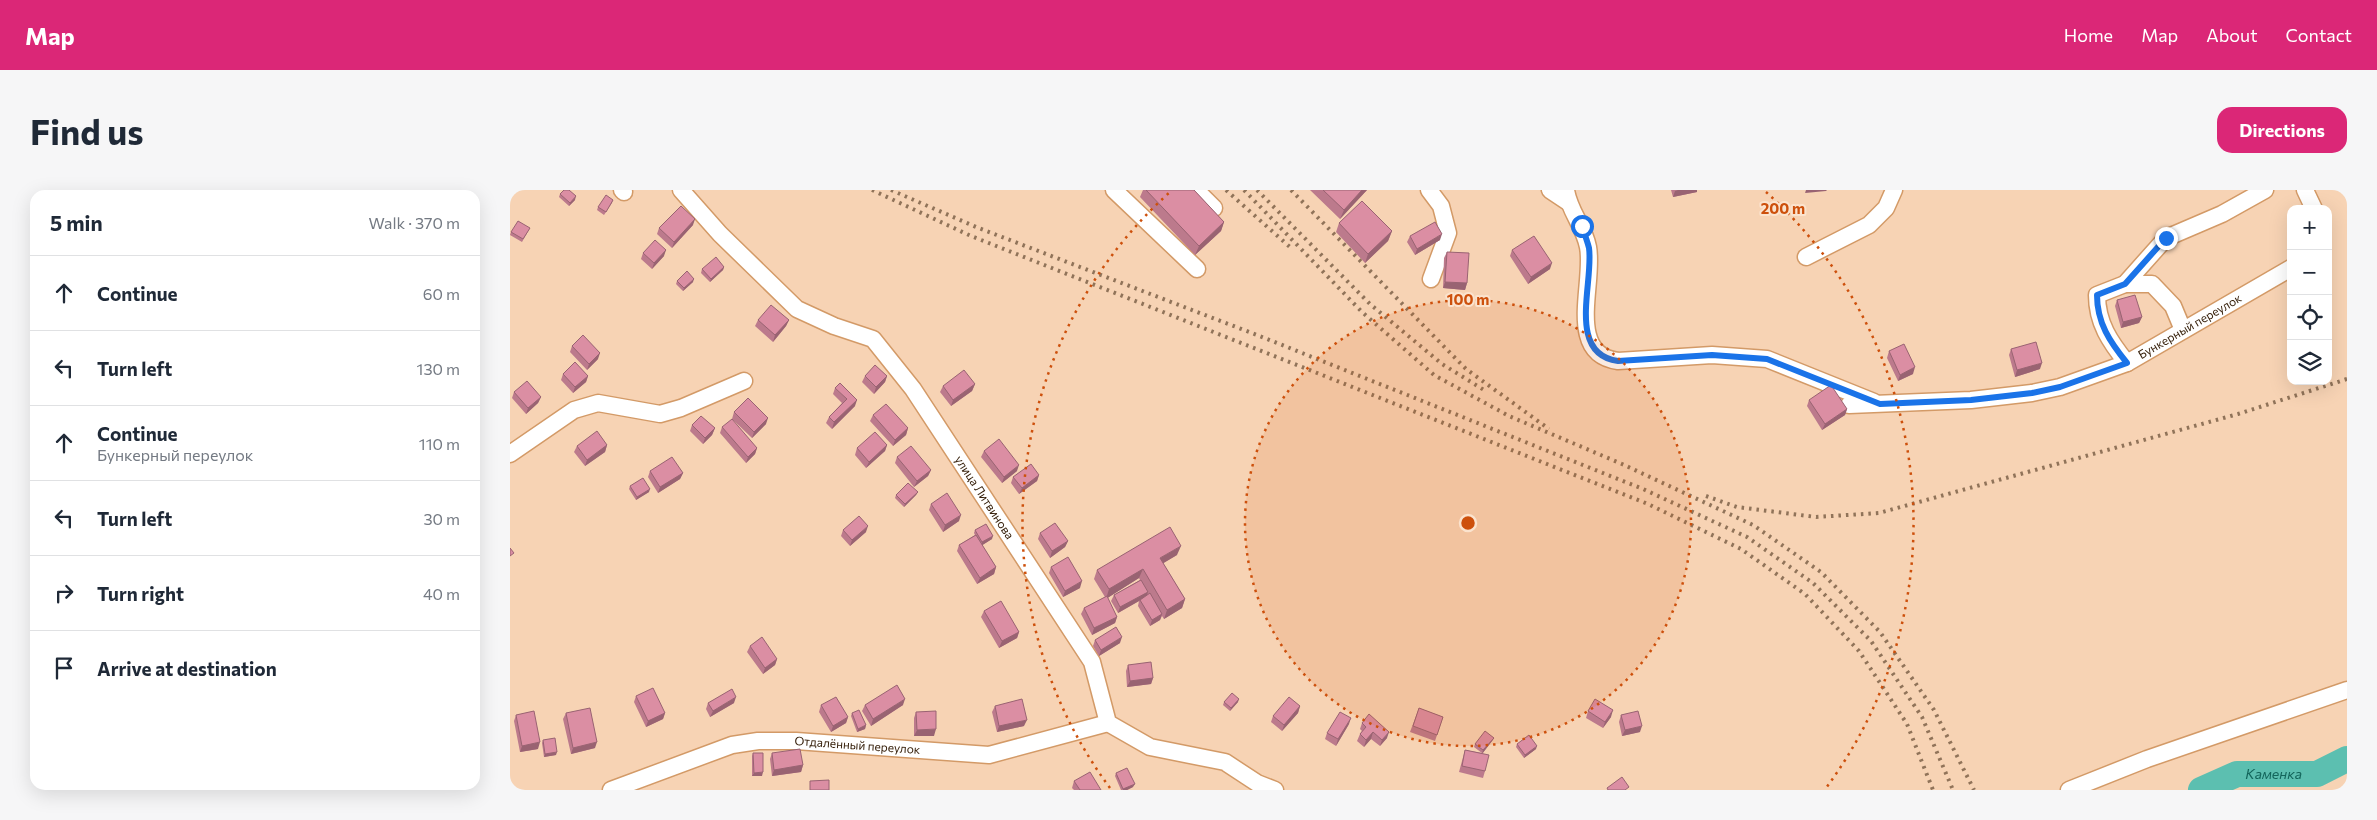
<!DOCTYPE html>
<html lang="en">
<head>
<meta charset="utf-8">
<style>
	body { margin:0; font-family:Commissioner,sans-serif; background:#f6f6f7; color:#1f2937 }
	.controls { position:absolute; right:15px; top:15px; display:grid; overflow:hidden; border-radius:10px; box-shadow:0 5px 20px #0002 }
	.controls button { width:45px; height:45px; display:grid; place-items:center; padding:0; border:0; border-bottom:1px solid #e0e1e3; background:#fff; color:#1f2937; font:25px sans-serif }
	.stop { position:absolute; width:15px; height:15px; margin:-11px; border:4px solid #1a73e8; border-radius:50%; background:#fff }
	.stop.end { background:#1a73e8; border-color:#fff; box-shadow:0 1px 5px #0008 }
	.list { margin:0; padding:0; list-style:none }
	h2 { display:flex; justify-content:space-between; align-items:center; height:65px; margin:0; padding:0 20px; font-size:21px }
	h2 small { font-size:16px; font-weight:400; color:#747a83 }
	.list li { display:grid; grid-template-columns:32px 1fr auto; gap:15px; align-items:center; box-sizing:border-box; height:75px; padding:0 20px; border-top:1px solid #e0e1e3 }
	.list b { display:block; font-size:19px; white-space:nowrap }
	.list p { margin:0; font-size:16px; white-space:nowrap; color:#747a83 }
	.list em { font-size:16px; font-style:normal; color:#747a83 }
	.icon { flex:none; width:28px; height:28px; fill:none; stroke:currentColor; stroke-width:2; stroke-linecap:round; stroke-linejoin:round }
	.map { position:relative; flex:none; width:1837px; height:600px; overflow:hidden; border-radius:15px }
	header { display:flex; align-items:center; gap:30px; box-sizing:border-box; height:70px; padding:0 25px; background:#db2777; color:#fff }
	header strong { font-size:24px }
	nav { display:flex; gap:28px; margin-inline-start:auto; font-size:18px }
	.intro { display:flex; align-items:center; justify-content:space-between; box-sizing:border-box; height:120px; padding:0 30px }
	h1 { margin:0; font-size:35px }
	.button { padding:12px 22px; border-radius:15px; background:#db2777; color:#fff; font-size:18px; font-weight:700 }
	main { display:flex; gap:30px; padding:0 30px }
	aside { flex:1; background:#fff; border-radius:15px; box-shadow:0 5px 20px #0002 }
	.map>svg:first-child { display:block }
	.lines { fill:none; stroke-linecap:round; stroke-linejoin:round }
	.river { stroke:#5cbfb0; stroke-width:26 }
	.minor-casing { stroke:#d39a67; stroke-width:19 }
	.minor { stroke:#fff; stroke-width:16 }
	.rail { stroke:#907359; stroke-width:4; stroke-dasharray:2.5 5; stroke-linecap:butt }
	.wall { fill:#bc7a8c }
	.shaded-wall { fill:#996372 }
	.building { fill:#db8ea3; stroke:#996372 }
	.route { stroke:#1a73e8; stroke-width:6 }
	.ring { fill:none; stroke:#cd500c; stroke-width:2.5; stroke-dasharray:2.5 5 }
	.labels { text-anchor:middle; stroke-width:4; stroke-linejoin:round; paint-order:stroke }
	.street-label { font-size:12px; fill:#36200b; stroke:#fbe3ce }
	.water-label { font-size:14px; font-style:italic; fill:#13655b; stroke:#fbe3ce }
	.centre { fill:#cd500c; stroke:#fbe3ce; stroke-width:2.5 }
	.ring-label { font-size:15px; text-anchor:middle; font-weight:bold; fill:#cd500c; stroke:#fbe3ce; stroke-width:4; stroke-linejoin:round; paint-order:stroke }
</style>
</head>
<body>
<header>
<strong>Map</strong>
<nav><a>Home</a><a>Map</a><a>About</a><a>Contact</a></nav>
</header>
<div class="intro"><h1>Find us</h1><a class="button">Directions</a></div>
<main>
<aside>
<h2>5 min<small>Walk · 370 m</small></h2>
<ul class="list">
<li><svg class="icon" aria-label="ahead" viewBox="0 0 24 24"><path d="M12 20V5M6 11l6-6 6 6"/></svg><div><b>Continue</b></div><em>60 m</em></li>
<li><svg class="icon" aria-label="left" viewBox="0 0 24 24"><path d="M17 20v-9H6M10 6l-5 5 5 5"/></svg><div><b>Turn left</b></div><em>130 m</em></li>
<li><svg class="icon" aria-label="ahead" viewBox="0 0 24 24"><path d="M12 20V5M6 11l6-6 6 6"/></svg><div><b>Continue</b><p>Бункерный переулок</p></div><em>110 m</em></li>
<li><svg class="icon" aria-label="left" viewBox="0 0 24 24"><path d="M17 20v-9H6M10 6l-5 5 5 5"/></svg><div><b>Turn left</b></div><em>30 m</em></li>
<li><svg class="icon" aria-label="right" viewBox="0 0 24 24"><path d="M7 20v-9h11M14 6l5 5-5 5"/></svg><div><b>Turn right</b></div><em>40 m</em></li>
<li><svg class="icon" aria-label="arrive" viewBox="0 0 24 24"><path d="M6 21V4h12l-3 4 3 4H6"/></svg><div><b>Arrive at destination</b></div></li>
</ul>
</aside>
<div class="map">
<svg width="1837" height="600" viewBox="0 0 1837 600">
	<rect width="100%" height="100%" fill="#f7d3b4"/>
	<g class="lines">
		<!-- river -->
		<path class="river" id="s1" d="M1691,600l36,-16h80l30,-15"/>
		<defs>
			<g id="minor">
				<path d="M112,0l2,2"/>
				<path id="s2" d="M171,0l39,44 77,75 37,17 39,13 40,50 179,273 16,61 42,24 75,15 32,21 18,7"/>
				<path d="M604,0l83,79"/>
				<path d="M686,0l18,18"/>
				<path d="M919,0l12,16 7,27 -17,46"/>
				<path d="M1040,0l18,12"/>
				<path d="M1056,0c3,21 18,36 22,57 7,35 -23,107 30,114l94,-6 55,4 107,43"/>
				<path d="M1795,0l9,19"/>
				<path d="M1296,67l63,-32 17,-17 8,-18"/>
				<path d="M1615,94l41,-46 56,-24 43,-24"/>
				<path d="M1617,173c-17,-21 -30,-40 -30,-68l28,-11h27l21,22 10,24"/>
				<path id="s3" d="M1339,215l122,-5 61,-7 28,-6 67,-24 164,-95"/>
				<path d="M0,264l64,-44 24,-7 62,11 21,-6 63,-27"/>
				<path id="s4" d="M101,600l121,-45 26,-4h38l193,14 119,-32"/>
				<path d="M1559,600l78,-31 200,-69"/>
			</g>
		</defs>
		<!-- minor casing -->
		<use href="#minor" class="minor-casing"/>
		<!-- minor -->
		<use href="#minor" class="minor"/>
		<!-- rail -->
		<path class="rail" d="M362,0l99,46 677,268 93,45 64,45 54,57 48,73 26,66
			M381,0l85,37 281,108 386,154 104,48 66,46 58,58 51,76 31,73
			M716,0l65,58
			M734,0l118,122 72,63 75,41 113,48 131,61 68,47 59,60 54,78 40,80
			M747,0l113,114 72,60 42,26
			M781,0l175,179 83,60
			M1196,306l31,11 79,10 63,-4 359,-99 109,-35"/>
	</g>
	<!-- wall -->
	<path class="wall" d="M633,0h51l30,32 -3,9 -26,24 -55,-58z
		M800,0h57l-27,29z
		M1161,0h26v2l-24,5z
		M50,4l15,6 -6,6 -10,-9z
		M103,10l-1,3 -8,12 -7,-5 1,-3z
		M829,33l53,8 -4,10 -23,22 -29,-31z
		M183,35l-21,23 -15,-14 2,-6z
		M20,38l-8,14 -12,-7 1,-3z
		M900,46l30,4 -25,15 -8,-13z
		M1002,60l38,19 -22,15 -18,-28z
		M937,62l20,31 -2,7 -22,-2 1,-30z
		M133,63l21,3 -12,13 -11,-10z
		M214,77l-1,3 -13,12 -9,-9 1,-4z
		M167,91l16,1 -10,9 -7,-7z
		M1607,110l25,17 -3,6 -18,5 -6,-22z
		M248,130h31l-3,6 -13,16 -18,-16z
		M62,156l26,13 -11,11 -17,-18z
		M1501,159l29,20 -25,8 -6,-22z
		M1379,161l24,23 -15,7 -11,-23z
		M53,184l25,2 -2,6 -13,11 -12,-13z
		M355,186h22l-2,6 -11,12 -12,-12z
		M465,194l-3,7 -21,15 -11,-14 3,-6z
		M325,198l20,18 -23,23 -6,-6 3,-6 13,-14 -9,-9z
		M4,202l27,5 -3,6 -12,11 -14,-16z
		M1299,210l38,9 -2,6 -23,15 -15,-24z
		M224,222l32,12 -14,14 -20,-19z
		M363,225l35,13 -2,7 -13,11 -23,-25z
		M182,235l23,3 -3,7 -9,9 -13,-13z
		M212,237l35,21 -2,6 -9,9 -26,-30z
		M97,255l-2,7 -20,14 -11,-14 3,-6z
		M377,255l-2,6 -19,17 -11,-13 2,-7z
		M474,261l33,20 -15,12 -21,-26z
		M387,267l34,13 -3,6 -14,11 -19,-24z
		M140,281l33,2 -3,6 -22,14 -10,-16z
		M529,285l-2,6 -18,13 -8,-11 2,-6z
		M120,296l19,6 -13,8 -7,-11z
		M408,302l-2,3 -12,12 -9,-9 1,-3z
		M421,314l28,17 -16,11 -14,-22z
		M333,340l23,2 -16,14 -9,-10z
		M465,340l17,9 -10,6 14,22 -2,7 -17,10 -20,-33 2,-6 16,-10 -1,-2z
		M530,343l28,8 -3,6 -15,11 -12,-19z
		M667,365l-14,8 22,36 -3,9 -18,11 -2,-3 -2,4 -10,6 -12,-20 1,-5 -21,12 -7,-12 3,-6 26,-15 -1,-2 -32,20 10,19 -2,6 -23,12 -11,-21 3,-6 21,-11 -11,-18 3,-9z
		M541,377l29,21 -17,9 -14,-24z
		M474,421l35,21 -2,6 -18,10 -18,-31z
		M585,450l25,3 -21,13 -6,-10z
		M240,456l27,13 -2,6 -12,9 -16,-22z
		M618,475l25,13 -2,6 -24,3 -1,-16z
		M126,506l29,17 -2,6 -17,8 -12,-25z
		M714,512h14l-8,9 -7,-6z
		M198,513h26l-24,14 -4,-8z
		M311,515l27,12 -2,6 -15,9 -12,-20z
		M355,515h38l-32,21 -9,-15z
		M485,516l29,20 -27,6 -5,-20z
		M790,516l-2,7 -16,18 -11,-9 2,-6z
		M909,518l24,9 -8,24 -25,-9z
		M1078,521l23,6 -8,11 -17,-10z
		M406,522l18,24h-20v-18z
		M56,523l29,35 -24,6 -8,-35z
		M342,523l14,12 -1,4 -8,3 -6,-16z
		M6,525l22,34 -18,3 -6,-31z
		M1111,525l19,17 -18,4 -3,-14z
		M852,533l25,15 -7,8 -9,-7 -7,8 -7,-6 3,-7 2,-3 -2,-2z
		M839,534l-13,22 -11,-7 2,-6z
		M984,548l-2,3 -10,13 3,17 -2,7 -24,-6 6,-22 17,3 -8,-6 1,-3z
		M33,550l13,15 -12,2 -2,-14z
		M1007,554l19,5 -12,9 -8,-11z
		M243,563l9,23h-10v-20z
		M262,563l31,12 -2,7 -29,4 -2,-17z
		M606,583l17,14 -6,3h-6l-6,-14z
		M564,591l27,9h-27l-2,-2z"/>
	<!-- shaded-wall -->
	<path class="shaded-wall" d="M852,0h5l-27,29 4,-9z
		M1168,0h19v2l-24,5 2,-6z
		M1296,0h21l-1,1 -21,2z
		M66,6l-1,4 -6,6 1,-3z
		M185,29l-2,6 -21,23 2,-6z
		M714,32l-3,9 -26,24 4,-9z
		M882,41l-4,10 -23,22 3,-9z
		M932,44l-2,6 -25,15 2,-6z
		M156,60l-2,6 -12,13 2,-6z
		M1042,73l-2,6 -22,15 3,-7z
		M214,77l-1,3 -13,12 1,-3z
		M184,89l-1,3 -10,9 1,-3z
		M935,92l22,1 -2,7 -22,-2z
		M1632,127l-3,6 -18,5 2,-6z
		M279,130l-3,6 -13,16 2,-7z
		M90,163l-2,6 -11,11 2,-6z
		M1532,173l-2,6 -25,8 2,-7z
		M1405,177l-2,7 -15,7 2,-6z
		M78,186l-2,6 -13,11 2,-6z
		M377,186l-2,6 -11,12 2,-7z
		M465,194l-3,7 -21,15 2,-6z
		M31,207l-3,6 -12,11 2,-6z
		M347,210l-2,6 -23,23 2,-7z
		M1337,219l-2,6 -23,15 3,-6z
		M258,228l-2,6 -14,14 2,-6z
		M205,238l-3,7 -9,9 2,-6z
		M398,238l-2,7 -13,11 2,-6z
		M97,255l-2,7 -20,14 2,-6z
		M377,255l-2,6 -19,17 3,-6z
		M247,258l-2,6 -9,9 2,-6z
		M509,275l-2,6 -15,12 2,-6z
		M421,280l-3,6 -14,11 3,-6z
		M173,283l-3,6 -22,14 2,-6z
		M529,285l-2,6 -18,13 3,-6z
		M140,299l-1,3 -13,8 1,-3z
		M408,302l-2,3 -12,12 1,-3z
		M451,325l-2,6 -16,11 2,-7z
		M358,336l-2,6 -16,14 2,-6z
		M483,346l-1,3 -11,7 1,-4z
		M558,351l-3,6 -15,11 2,-7z
		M671,356l-4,9 -20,12 3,-9z
		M486,377l-2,7 -17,10 3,-6z
		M633,379l-4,9 -33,21 3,-10z
		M572,391l-2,7 -17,9 2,-6z
		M638,402l-2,6 -6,2 -1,1 -21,12 2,-6z
		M675,409l-3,9 -18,11 3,-9z
		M652,424l-2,6 -10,6 2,-6z
		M607,427l-2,6 -23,12 2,-7z
		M509,442l-2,6 -18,10 3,-7z
		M612,447l-2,6 -21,13 2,-6z
		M267,469l-2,6 -12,9 2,-6z
		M643,488l-2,6 -24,3 3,-6z
		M226,507l-2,6 -24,14 3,-6z
		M395,509l-2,6 -32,21 2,-7z
		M729,509l-1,3 -8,9 1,-3z
		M790,516l-2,7 -16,18 2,-6z
		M1103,520l-2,7 -8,11 2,-6z
		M155,523l-2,6 -17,8 2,-6z
		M338,527l-2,6 -15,9 2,-6z
		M841,528l-2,6 -13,22 2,-7z
		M517,530l-3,6 -27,6 2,-6z
		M356,535l-1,4 -8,3 1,-3z
		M1132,536l-2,6 -18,4 3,-6z
		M426,539l-2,7h-20l3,-6z
		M863,542l-2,7 -7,8 2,-7z
		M879,542l-2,6 -7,8 2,-6z
		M984,548l-2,3 -10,13 1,-4z
		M30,552l-2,7 -18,3 2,-6z
		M87,552l-2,6 -24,6 2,-6z
		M1027,556l-1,3 -12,9 1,-3z
		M47,562l-1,3 -12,2 1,-3z
		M293,575l-2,7 -29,4 2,-6z
		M253,582l-1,4h-10l2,-3z
		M625,594l-2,3 -6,3h-4v-1z"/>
	<!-- building -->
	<path class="building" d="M54,0h5l7,6 -6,7 -10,-9z
		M636,0h48l30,32 -25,24z
		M813,0h39l-18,20z
		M96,5l7,5 -7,12 -8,-5z
		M852,11l30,30 -24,23 -29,-31z
		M171,16l14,13 -21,23 -15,-14z
		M8,31l12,7 -7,11 -12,-7z
		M925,32l7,12 -25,15 -7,-13z
		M1024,46l18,27 -21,14 -19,-27z
		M145,50l11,10 -12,13 -11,-10z
		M937,62l22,1 -2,30 -22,-1z
		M206,67l8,10 -13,12 -9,-10z
		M177,81l7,8 -10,9 -7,-7z
		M1625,105l7,22 -19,5 -6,-22z
		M261,115l18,15 -14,15 -17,-15z
		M73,145l17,18 -11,11 -17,-18z
		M1526,152l6,21 -25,7 -6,-21z
		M1394,154l11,23 -15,8 -11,-24z
		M65,172l13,14 -13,11 -12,-13z
		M365,175l12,11 -11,11 -11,-11z
		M454,180l11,14 -22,16 -10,-14z
		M17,191l14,16 -13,11 -14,-16z
		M330,193l17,17 -23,22 -5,-5 18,-18 -12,-11z
		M1321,195l16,24 -22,15 -16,-24z
		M238,208l20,20 -14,14 -20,-20z
		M376,214l22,24 -13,12 -22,-25z
		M191,226l14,12 -10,10 -13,-13z
		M222,229l25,29 -9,9 -26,-30z
		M87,241l10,14 -20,15 -10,-14z
		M365,242l12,13 -18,17 -12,-14z
		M489,249l20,26 -15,12 -20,-26z
		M401,256l20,24 -14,11 -20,-24z
		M162,267l11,16 -23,14 -10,-16z
		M521,274l8,11 -17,13 -9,-11z
		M133,288l7,11 -13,8 -7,-11z
		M398,293l10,9 -13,12 -9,-9z
		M437,303l14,22 -16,10 -14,-21z
		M349,326l9,10 -16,14 -9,-10z
		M545,333l13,18 -16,10 -12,-18z
		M476,334l7,12 -11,6 -7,-12z
		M660,337l11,19 -21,12 25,41 -18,11 -24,-41 -34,20 -12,-19z
		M466,345l20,32 -16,11 -21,-33z
		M0,358l4,5 -4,3z
		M558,367l14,24 -17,10 -14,-24z
		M631,390l7,12 -28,15 -6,-12z
		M640,403l12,21 -10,6 -12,-20z
		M597,406l10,21 -23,11 -10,-20z
		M491,411l18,31 -17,9 -18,-30z
		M606,437l6,10 -21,13 -6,-10z
		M252,447l15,22 -12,9 -15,-22z
		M641,472l2,16 -23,3 -2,-16z
		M387,495l8,14 -32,20 -8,-14z
		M143,498l12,25 -17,8 -12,-25z
		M222,499l4,8 -23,14 -5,-8z
		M722,503l7,6 -8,9 -7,-6z
		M326,507l12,20 -15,9 -12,-21z
		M779,507l11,9 -16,19 -11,-9z
		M512,509l5,21 -28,6 -4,-20z
		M1085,509l18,11 -8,12 -17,-11z
		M80,518l7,34 -24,6 -7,-35z
		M909,518l24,9 -6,18 -24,-9z
		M349,520l7,15 -8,4 -6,-16z
		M24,521l6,31 -18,4 -6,-31z
		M426,521v18l-19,1 -1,-18z
		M1128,521l4,15 -17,4 -4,-15z
		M830,522l11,6 -13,21 -11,-6z
		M859,524l20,18 -7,8 -9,-8 -7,8 -6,-6 6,-7 -4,-4z
		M975,541l9,7 -11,12 -8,-6z
		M1019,545l8,11 -12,9 -8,-11z
		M45,548l2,14 -12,2 -2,-14z
		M290,559l3,16 -29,5 -2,-17z
		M955,560l24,5 -4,16 -23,-5z
		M243,563h10v19l-9,1z
		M617,578l8,16 -12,5 -7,-16z
		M580,582l11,18h-21l-6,-9z
		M1112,587l7,10 -4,3h-17l-1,-2z
		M319,590v10h-19v-9z"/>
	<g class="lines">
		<!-- route -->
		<path class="route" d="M1072,36c2,7 5,14 7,22 5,34 -23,106 29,113l94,-6 55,4 113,45 91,-4 61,-7 28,-6 67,-24c-17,-21 -30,-40 -30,-68l28,-11 41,-46"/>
	</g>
	<!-- distance rings -->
	<circle cx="958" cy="333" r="223" fill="#cd500c" fill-opacity=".12"/>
	<g class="ring">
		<circle cx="958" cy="333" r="223"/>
		<path d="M600 598A445 445 0 0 1 660 2M1256 2A445 445 0 0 1 1316 598"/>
	</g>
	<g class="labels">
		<!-- street labels -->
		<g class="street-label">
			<text dy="4" stroke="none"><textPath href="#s3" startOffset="356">Бункерный переулок</textPath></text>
			<text dy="4" stroke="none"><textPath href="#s2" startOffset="442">улица Литвинова</textPath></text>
			<text dy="4" stroke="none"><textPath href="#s4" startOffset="255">Отдалённый переулок</textPath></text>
		</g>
		<!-- water labels -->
		<g class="water-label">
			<text dy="5" stroke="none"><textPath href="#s1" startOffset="76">Каменка</textPath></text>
		</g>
	</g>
	<circle cx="958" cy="333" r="8" class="centre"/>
	<g class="ring-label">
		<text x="1273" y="24">200 m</text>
		<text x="958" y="115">100 m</text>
	</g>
</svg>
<div class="controls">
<button>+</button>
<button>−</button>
<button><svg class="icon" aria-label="locate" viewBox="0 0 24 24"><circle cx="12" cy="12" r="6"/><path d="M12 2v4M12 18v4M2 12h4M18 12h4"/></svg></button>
<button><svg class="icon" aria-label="layers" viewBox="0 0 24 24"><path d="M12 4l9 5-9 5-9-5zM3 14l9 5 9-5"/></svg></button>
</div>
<div class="stop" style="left:1072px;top:36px"></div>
<div class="stop end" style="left:1656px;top:48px"></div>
</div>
</main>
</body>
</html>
